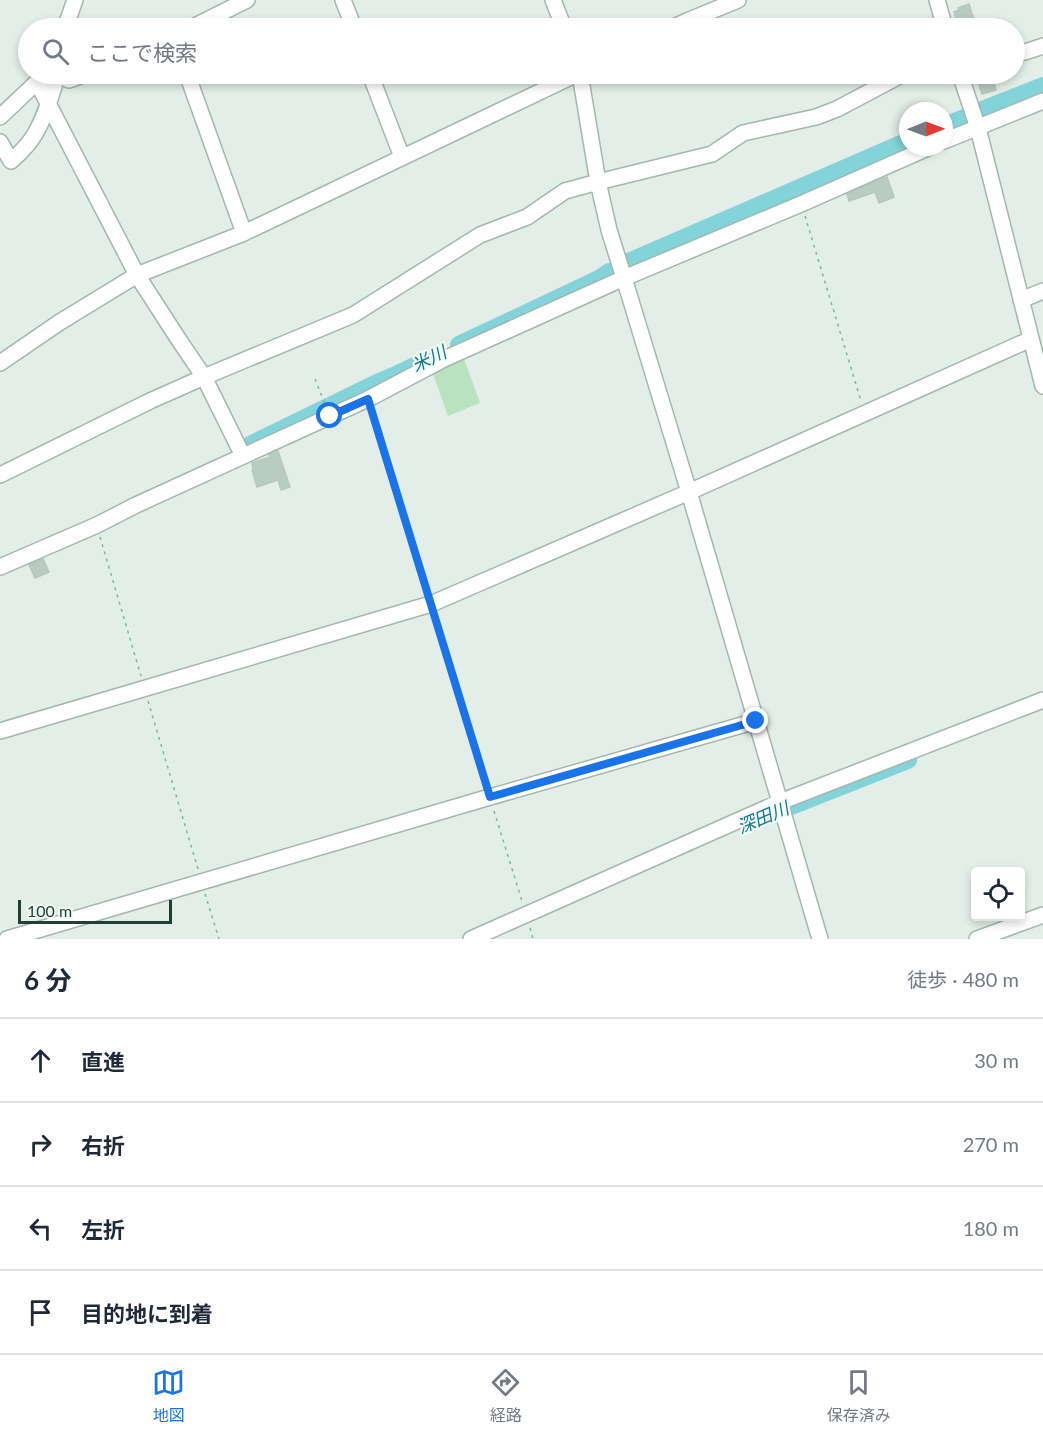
<!DOCTYPE html>
<html lang="ja">
<head>
<meta charset="utf-8">
<style>
	body { margin:0; font-family:Lato,"Noto Sans JP",sans-serif; background:#f6f6f7; color:#1f2937 }
	.controls { position:absolute; right:18px; bottom:18px; display:grid; overflow:hidden; border-radius:6px; box-shadow:0 3px 9px #0003 }
	.controls button { width:54px; height:54px; display:grid; place-items:center; padding:0; border:0; border-bottom:2px solid #e0e1e3; background:#fff; color:#1f2937; font:30px sans-serif }
	.compass { position:absolute; left:899px; top:102px; width:54px; height:54px; border-radius:50%; background:#fff; box-shadow:0 3px 9px #0003; rotate:89deg }
	.scale { position:absolute; left:18px; bottom:15px; width:154px; box-sizing:border-box; padding-left:6px; border:3px solid #1f4135; border-top:0; font-size:16px; line-height:21px; white-space:nowrap; color:#1f4135; -webkit-text-stroke:4px #f3faf6; paint-order:stroke }
	.stop { position:absolute; width:18px; height:18px; margin:-14px; border:4px solid #1a73e8; border-radius:50%; background:#fff }
	.stop.end { background:#1a73e8; border-color:#fff; box-shadow:0 2px 6px #0008 }
	.list { margin:0; padding:0; list-style:none }
	h2 { display:flex; justify-content:space-between; align-items:center; height:78px; margin:0; padding:0 24px; font-size:26px }
	h2 small { font-size:20px; font-weight:400; color:#747a83 }
	.list li { display:grid; grid-template-columns:39px 1fr auto; gap:18px; align-items:center; box-sizing:border-box; height:84px; padding:0 24px; border-top:2px solid #e0e1e3 }
	.list b { display:block; font-size:22px; white-space:nowrap }
	.list em { font-size:20px; font-style:normal; color:#747a83 }
	.icon { flex:none; width:33px; height:33px; fill:none; stroke:currentColor; stroke-width:2; stroke-linecap:round; stroke-linejoin:round }
	.map { position:relative; flex:none; width:1043px; height:939px; overflow:hidden }
	.search { position:absolute; background:#fff; box-shadow:0 3px 9px #0003; left:18px; right:18px; top:18px; height:66px; display:flex; align-items:center; gap:15px; box-sizing:border-box; padding:0 21px; border-radius:33px; color:#747a83; font-size:22px }
	.sheet { height:414px; background:#fff }
	nav { display:flex; justify-content:space-around; align-items:center; box-sizing:border-box; height:84px; border-top:2px solid #e0e1e3; background:#fff; font-size:16px; color:#747a83 }
	nav a { display:grid; justify-items:center; gap:3px }
	nav .on { color:#1a73e8 }
	.map>svg:first-child { display:block }
	.green { fill:#b8e2c0 }
	.lines { fill:none; stroke-linecap:round; stroke-linejoin:round }
	.stream { stroke:#83d3da; stroke-width:3 }
	.river { stroke:#83d3da; stroke-width:18 }
	.building { fill:#b9ccc3; stroke:#b3c8be; stroke-width:1.5 }
	.minor-casing { stroke:#a4b7ae; stroke-width:18 }
	.path { stroke:#7eb5a0; stroke-width:1.5; stroke-dasharray:3 4.5; stroke-linecap:butt }
	.minor { stroke:#fff; stroke-width:15 }
	.route { stroke:#1a73e8; stroke-width:8 }
	.labels { text-anchor:middle; stroke-width:4.5; stroke-linejoin:round; paint-order:stroke }
	.water-label { font-size:18px; font-style:italic; fill:#117b85; stroke:#f3faf6 }
</style>
</head>
<body>
<div class="map">
<svg width="1043" height="939" viewBox="0 0 1043 939">
	<rect width="100%" height="100%" fill="#e2eee7"/>
	<!-- green -->
	<path class="green" d="M463,356l17,47 -32,13 -16,-45z"/>
	<g class="lines">
		<!-- stream -->
		<path class="stream" d="M30,129l11,-27"/>
		<!-- river -->
		<path class="river" d="M977,112l66,-26
			M944,126l20,-8
			M624,264l284,-123
			M459,345l140,-66 10,-7
			M250,445l129,-63 17,-7 36,-17
			M766,816l142,-56"/>
	</g>
	<!-- building -->
	<path class="building" d="M969,4l5,16 -7,2 -1,-2 -9,3 -3,-11 5,-2 -1,-2z
		M976,74h15l5,16 -14,4z
		M887,177l7,20 -15,6 -4,-11 -26,9 -2,-7z
		M278,451l12,36 -9,3 -3,-10 -21,7 -5,-17 1,-1 -1,-6 18,-6 -1,-2z
		M43,559l6,13 -14,6 -6,-13z"/>
	<g class="lines">
		<defs>
			<path id="minor" d="M343,0l11,28
				M553,0l11,28
				M937,0l8,28
				M65,28l10,-28
				M191,28l56,-28
				M672,28l15,-7 51,-21
				M1014,53l11,-1 18,-6
				M57,74l12,6 17,-6
				M187,74l57,159
				M370,74l32,83
				M580,74l18,108 11,48 15,48 177,-74 129,-57
				M960,74l18,54 65,258
				M37,82l100,193 40,62 27,40 39,79
				M0,117l37,-35 6,-8
				M944,141l99,-40
				M0,142l11,19c6,-5 12,-11 17,-17 16,-20 22,-46 30,-70
				M1021,300l22,-9
				M0,363l60,-41 77,-47 107,-42 333,-159
				M0,475l150,-74 54,-24 149,-62 127,-80 47,-18 38,-26 33,-9 114,-28 31,-21 73,-16 21,-8 66,-35
				M0,567l97,-42 39,-20 232,-106 74,-39 182,-82 65,214 131,447
				M0,731l431,-127 258,-112 342,-153
				M7,939l483,-142 266,-76
				M471,939l309,-137 263,-102
				M977,939l66,-24"/>
		</defs>
		<!-- minor casing -->
		<use href="#minor" class="minor-casing"/>
		<!-- path -->
		<path class="path" d="M805,216l56,185
			M315,379l10,25
			M372,412l55,179
			M100,537l41,139
			M435,616l51,167
			M148,701l50,168
			M494,811l28,90
			M205,894l14,45
			M530,928l3,11"/>
		<!-- minor -->
		<use href="#minor" class="minor"/>
	</g>
	<g class="lines">
		<!-- route -->
		<path class="route" d="M330,416l38,-17 122,398 266,-76"/>
	</g>
	<g class="labels">
		<!-- water labels -->
		<g class="water-label">
			<text transform="translate(429 359) rotate(-26)" y="6">米川</text>
			<text transform="translate(763 818) rotate(-23)" y="6">深田川</text>
		</g>
	</g>
</svg>
<div class="controls">
<button><svg class="icon" aria-label="locate" viewBox="0 0 24 24"><circle cx="12" cy="12" r="6"/><path d="M12 2v4M12 18v4M2 12h4M18 12h4"/></svg></button>
</div>
<svg class="compass" viewBox="-18 -18 36 36"><path d="M0-13l5 13h-10z" fill="#e53935"/><path d="M0 13l5-13h-10z" fill="#747a83"/></svg>
<div class="scale">100 m</div>
<div class="stop" style="left:330px;top:416px"></div>
<div class="stop end" style="left:756px;top:721px"></div>
<div class="search"><svg class="icon" aria-label="search" viewBox="0 0 24 24"><circle cx="10" cy="10" r="6"/><path d="M15 15l6 6"/></svg>ここで検索</div>
</div>
<section class="sheet">
<h2>6 分<small>徒歩 · 480 m</small></h2>
<ul class="list">
<li><svg class="icon" aria-label="ahead" viewBox="0 0 24 24"><path d="M12 20V5M6 11l6-6 6 6"/></svg><div><b>直進</b></div><em>30 m</em></li>
<li><svg class="icon" aria-label="right" viewBox="0 0 24 24"><path d="M7 20v-9h11M14 6l5 5-5 5"/></svg><div><b>右折</b></div><em>270 m</em></li>
<li><svg class="icon" aria-label="left" viewBox="0 0 24 24"><path d="M17 20v-9H6M10 6l-5 5 5 5"/></svg><div><b>左折</b></div><em>180 m</em></li>
<li><svg class="icon" aria-label="arrive" viewBox="0 0 24 24"><path d="M6 21V4h12l-3 4 3 4H6"/></svg><div><b>目的地に到着</b></div></li>
</ul>
</section>
<nav>
<a class="on"><svg class="icon" aria-label="map" viewBox="0 0 24 24"><path d="M3 6l6-2 6 2 6-2v14l-6 2-6-2-6 2zM9 4v14M15 6v14"/></svg>地図</a>
<a><svg class="icon" aria-label="directions" viewBox="0 0 24 24"><path d="M12 3l9 9-9 9-9-9zM9 14v-3h6M13 9l2 2-2 2"/></svg>経路</a>
<a><svg class="icon" aria-label="saved" viewBox="0 0 24 24"><path d="M7 4h10v16l-5-4-5 4z"/></svg>保存済み</a>
</nav>
</body>
</html>
